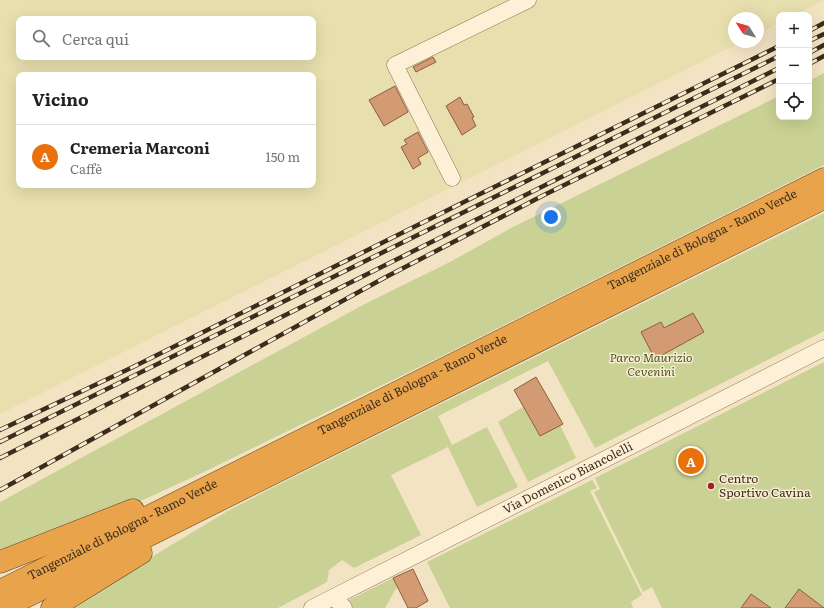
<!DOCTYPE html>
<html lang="it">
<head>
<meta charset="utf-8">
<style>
	body { margin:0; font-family:Literata,serif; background:#f2f2f2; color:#222 }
	.controls { position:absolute; right:12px; top:12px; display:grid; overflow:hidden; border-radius:8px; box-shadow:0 4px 16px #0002 }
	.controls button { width:36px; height:36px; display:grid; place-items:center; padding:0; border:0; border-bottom:1px solid #e0e0e0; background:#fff; color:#222; font:20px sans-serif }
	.compass { position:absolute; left:728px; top:12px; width:36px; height:36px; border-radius:50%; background:#fff; box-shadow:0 4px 16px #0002; rotate:307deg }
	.you { position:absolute; left:551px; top:217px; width:14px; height:14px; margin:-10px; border:3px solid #fff; border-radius:50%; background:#1a73e8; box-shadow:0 0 0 6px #1a73e833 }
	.badge { display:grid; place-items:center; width:26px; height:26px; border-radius:50%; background:#d93025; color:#fff; font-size:13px; font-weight:700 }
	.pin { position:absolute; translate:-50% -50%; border:2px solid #fff; box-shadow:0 1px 4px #0006 }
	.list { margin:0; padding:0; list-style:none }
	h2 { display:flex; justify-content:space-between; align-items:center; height:52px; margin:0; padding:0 16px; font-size:17px }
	h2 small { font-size:13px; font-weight:400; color:#767676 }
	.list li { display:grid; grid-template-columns:26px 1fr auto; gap:12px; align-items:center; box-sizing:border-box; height:64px; padding:0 16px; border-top:1px solid #e0e0e0 }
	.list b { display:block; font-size:15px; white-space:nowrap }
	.list p { margin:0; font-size:13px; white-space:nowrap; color:#767676 }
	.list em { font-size:13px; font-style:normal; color:#767676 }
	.icon { flex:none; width:22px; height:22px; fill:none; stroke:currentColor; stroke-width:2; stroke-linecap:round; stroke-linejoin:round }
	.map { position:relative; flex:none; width:824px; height:608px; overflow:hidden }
	.search { position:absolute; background:#fff; box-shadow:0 4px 16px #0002; left:16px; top:16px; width:300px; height:44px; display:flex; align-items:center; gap:10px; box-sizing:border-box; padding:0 14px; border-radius:8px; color:#767676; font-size:15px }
	.panel { position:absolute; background:#fff; box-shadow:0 4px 16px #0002; left:16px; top:72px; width:300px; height:116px; border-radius:8px }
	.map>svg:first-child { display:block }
	.farmland { fill:#e8dfae; fill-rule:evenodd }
	.green { fill:#cad194 }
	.building { fill:#d39b74; stroke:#8f5c3b }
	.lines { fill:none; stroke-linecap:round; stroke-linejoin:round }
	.minor-casing { stroke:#8d7457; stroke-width:17 }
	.highway-casing { stroke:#5b412c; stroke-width:23 }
	.minor { stroke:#fcf0d6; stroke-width:16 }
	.highway { stroke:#e8a34b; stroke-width:22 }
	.rail-casing { stroke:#3c2c1d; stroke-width:4.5 }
	.rail { stroke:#f8edd2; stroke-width:3; stroke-dasharray:9; stroke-linecap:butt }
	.poi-dot { fill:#a12223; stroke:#f8edd2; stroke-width:1.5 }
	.labels { text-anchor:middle; stroke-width:3; stroke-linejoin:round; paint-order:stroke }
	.street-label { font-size:12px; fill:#3c2c1d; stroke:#f8edd2 }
	.park-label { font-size:12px; font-style:italic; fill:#4c5a21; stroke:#f8edd2 }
	.poi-label { font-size:12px; fill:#3c2c1d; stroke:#f8edd2; text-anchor:start }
</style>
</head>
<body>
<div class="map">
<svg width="824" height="608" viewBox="0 0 824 608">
	<rect width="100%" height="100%" fill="#f2e3c2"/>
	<!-- farmland -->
	<path class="farmland" d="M0,0h824l-29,15h-16v8l-21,11v-16h-24v24h7l-741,372zM19,19h294v38h-294zM19,75h294v110h-294z"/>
	<!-- green -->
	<path class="green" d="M824,73v92l-380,190 -236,115 -65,30 -143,55v-53l363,-197 87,-43 63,-35 266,-131v21h30v-36z
		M824,213v118l-229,117 -47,-87 -110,55 14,29 35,-18 31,60 -41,20 -29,-60 -57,28 30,60 -67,33 -12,-8 -13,10 -2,12 -49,26h-211l159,-96 46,-24z
		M824,362v246h-162l-10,-21 -9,5 -49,-100 6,-3 -5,-11z
		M523,407l17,29 20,-11 16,33 -48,24 -30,-60z
		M592,480l5,8 -7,3 52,104 -11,7 2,6h-183l-23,-46z
		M393,578l4,9 -12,21h-32l-5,-6 1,-2z"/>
	<!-- building -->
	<path class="building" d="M433,57l3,5 -20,10 -3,-5z
		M395,86l13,26 -24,14 -15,-26z
		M460,97l4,8 3,-1 7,13 -2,1 4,8 -14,9 -16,-29z
		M418,132l10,20 -10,6 3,6 -8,5 -12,-22 6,-3 -3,-4z
		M693,313l11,19 -49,27 -14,-27 20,-10 3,6z
		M536,377l27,47 -23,12 -26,-46z
		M697,451l7,14 -16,9 -8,-14z
		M413,569l15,32 -12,7h-8l-15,-30z
		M799,589l25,19h-39z
		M751,594l20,14h-30z"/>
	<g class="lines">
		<defs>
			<g id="minor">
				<path d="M452,178l-57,-113 133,-65"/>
				<path d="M334,597l10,11"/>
				<path id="s1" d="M312,608l512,-260"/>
			</g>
			<g id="highway">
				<path d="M0,562l133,-52"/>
				<path id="s2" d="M0,591l824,-412"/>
				<path d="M3,608l821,-410"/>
				<path d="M52,608l89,-55"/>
			</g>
		</defs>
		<!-- minor casing -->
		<use href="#minor" class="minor-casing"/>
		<!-- highway casing -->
		<use href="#highway" class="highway-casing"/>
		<!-- minor -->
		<use href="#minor" class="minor"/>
		<!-- highway -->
		<use href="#highway" class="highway"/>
		<defs>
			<path id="rail" d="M809,31l15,-8
				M809,41l15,-7
				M809,53l15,-8
				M809,64l15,-8
				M0,430l133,-63 345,-172 301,-149
				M0,442l779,-386
				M0,458l779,-390
				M0,490l384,-212 160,-83 235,-116"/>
		</defs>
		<!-- rail casing -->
		<use href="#rail" class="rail-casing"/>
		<!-- rail -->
		<use href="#rail" class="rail"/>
	</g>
	<!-- markers -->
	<circle class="poi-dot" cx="711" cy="486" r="4"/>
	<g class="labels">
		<!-- street labels -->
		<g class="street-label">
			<text dy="4" stroke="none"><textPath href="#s2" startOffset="785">Tangenziale di Bologna - Ramo Verde</textPath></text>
			<text dy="4" stroke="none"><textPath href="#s2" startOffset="461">Tangenziale di Bologna - Ramo Verde</textPath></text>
			<text dy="4" stroke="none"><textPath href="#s1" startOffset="287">Via Domenico Biancolelli</textPath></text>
			<text dy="4" stroke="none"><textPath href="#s2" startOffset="137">Tangenziale di Bologna - Ramo Verde</textPath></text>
		</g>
		<!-- park labels -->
		<g class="park-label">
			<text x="651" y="362">Parco Maurizio<tspan x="651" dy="14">Cevenini</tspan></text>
		</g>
		<!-- poi labels -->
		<g class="poi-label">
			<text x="719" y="483">Centro<tspan x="719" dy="14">Sportivo Cavina</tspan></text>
		</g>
	</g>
</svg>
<div class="controls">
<button>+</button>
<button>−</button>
<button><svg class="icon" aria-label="locate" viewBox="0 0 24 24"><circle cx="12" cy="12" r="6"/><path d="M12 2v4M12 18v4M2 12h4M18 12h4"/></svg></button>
</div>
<svg class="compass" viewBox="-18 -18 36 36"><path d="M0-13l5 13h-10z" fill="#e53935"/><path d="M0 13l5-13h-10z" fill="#767676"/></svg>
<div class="you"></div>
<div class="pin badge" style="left:691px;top:461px;background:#e8710a">A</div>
<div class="search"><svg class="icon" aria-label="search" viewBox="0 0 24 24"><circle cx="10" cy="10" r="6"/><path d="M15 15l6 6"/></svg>Cerca qui</div>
<section class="panel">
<h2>Vicino<small></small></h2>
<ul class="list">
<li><span class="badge" style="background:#e8710a">A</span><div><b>Cremeria Marconi</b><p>Caffè</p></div><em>150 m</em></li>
</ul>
</section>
</div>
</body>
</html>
